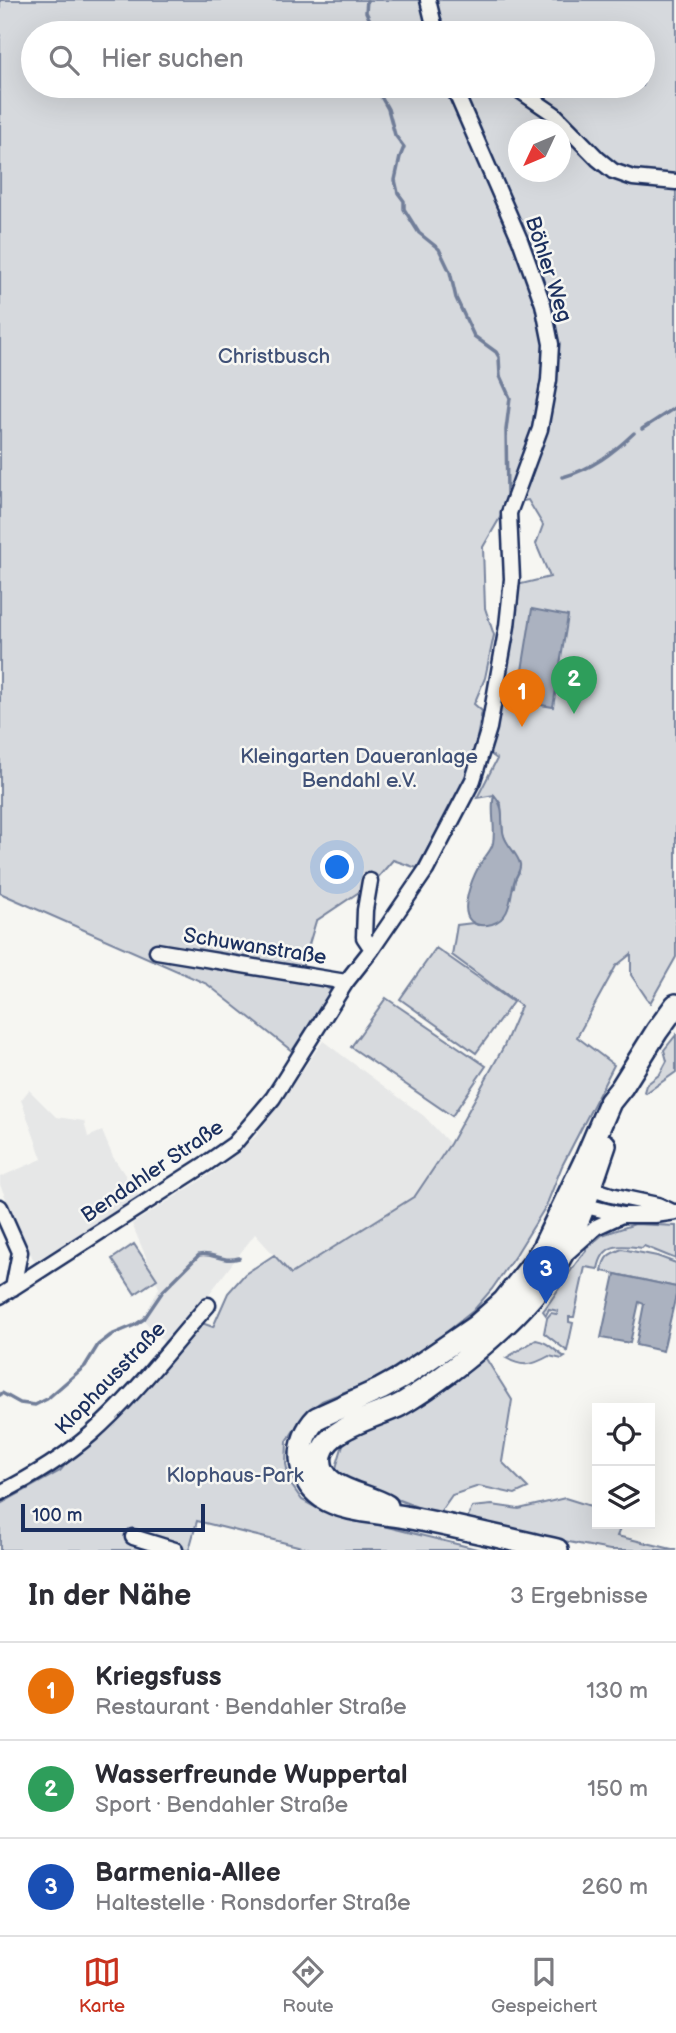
<!DOCTYPE html>
<html lang="de">
<head>
<meta charset="utf-8">
<style>
	body { margin:0; font-family:"Balsamiq Sans",sans-serif; background:#f7f7f7; color:#2b2b33 }
	.controls { position:absolute; right:21px; bottom:21px; display:grid; overflow:hidden; border-radius:0px; box-shadow:0 7px 28px #0002 }
	.controls button { width:63px; height:63px; display:grid; place-items:center; padding:0; border:0; border-bottom:2px solid #e1e1e2; background:#fff; color:#2b2b33; font:35px sans-serif }
	.compass { position:absolute; left:508px; top:119px; width:63px; height:63px; border-radius:50%; background:#fff; box-shadow:0 7px 28px #0002; rotate:226deg }
	.scale { position:absolute; left:21px; bottom:18px; width:184px; box-sizing:border-box; padding-left:7px; border:4px solid #1b2f5e; border-top:0; font-size:19px; line-height:24px; white-space:nowrap; color:#1b2f5e; -webkit-text-stroke:5px #f6f6f2; paint-order:stroke }
	.you { position:absolute; left:338px; top:868px; width:24px; height:24px; margin:-18px; border:5px solid #fff; border-radius:50%; background:#1a73e8; box-shadow:0 0 0 10px #1a73e833 }
	.badge { display:grid; place-items:center; width:46px; height:46px; border-radius:50%; background:#c8321e; color:#fff; font-size:23px; font-weight:700 }
	.pin { position:absolute; translate:-50% -58px; filter:drop-shadow(0 2px 4px #0008) }
	.pin::after { content:''; position:absolute; top:37px; width:24px; height:21px; background:inherit; clip-path:polygon(0 0,100% 0,50% 100%) }
	.list { margin:0; padding:0; list-style:none }
	h2 { display:flex; justify-content:space-between; align-items:center; height:91px; margin:0; padding:0 28px; font-size:30px }
	h2 small { font-size:23px; font-weight:400; color:#7c7c81 }
	.list li { display:grid; grid-template-columns:46px 1fr auto; gap:21px; align-items:center; box-sizing:border-box; height:98px; padding:0 28px; border-top:2px solid #e1e1e2 }
	.list b { display:block; font-size:26px; white-space:nowrap }
	.list p { margin:0; font-size:23px; white-space:nowrap; color:#7c7c81 }
	.list em { font-size:23px; font-style:normal; color:#7c7c81 }
	.icon { flex:none; width:38px; height:38px; fill:none; stroke:currentColor; stroke-width:2; stroke-linecap:round; stroke-linejoin:round }
	.map { position:relative; flex:none; width:676px; height:1550px; overflow:hidden }
	.search { position:absolute; background:#fff; box-shadow:0 7px 28px #0002; left:21px; right:21px; top:21px; height:77px; display:flex; align-items:center; gap:18px; box-sizing:border-box; padding:0 24px; border-radius:38px; color:#7c7c81; font-size:26px }
	.sheet { height:385px; background:#fff }
	nav { display:flex; justify-content:space-around; align-items:center; box-sizing:border-box; height:98px; border-top:2px solid #e1e1e2; background:#fff; font-size:19px; color:#7c7c81 }
	nav a { display:grid; justify-items:center; gap:4px }
	nav .on { color:#c8321e }
	.map>svg:first-child { display:block }
	.built { fill:#e6e7e7 }
	.green { fill:#d6d9dd; stroke:#78849e; stroke-width:2; fill-rule:evenodd }
	.water { fill:#abb2c0; stroke:#717e99; stroke-width:2 }
	.lines { fill:none; stroke-linecap:round; stroke-linejoin:round }
	.stream { stroke:#717e99; stroke-width:3.5 }
	.street-casing { stroke:#1b2f5e; stroke-width:19 }
	.primary-casing { stroke:#1b2f5e; stroke-width:26 }
	.street { stroke:#f6f6f2; stroke-width:14 }
	.primary { stroke:#f6f6f2; stroke-width:21 }
	.labels { text-anchor:middle; stroke-width:5; stroke-linejoin:round; paint-order:stroke }
	.street-label { font-size:21px; fill:#1b2f5e; stroke:#f6f6f2 }
	.park-label { font-size:21px; fill:#405177; stroke:#f6f6f2 }
</style>
</head>
<body>
<div class="map">
<svg width="676" height="1550" viewBox="0 0 676 1550">
	<rect width="100%" height="100%" fill="#f6f6f2"/>
	<filter id="ink" filterUnits="userSpaceOnUse"><feTurbulence type="fractalNoise" baseFrequency=".0143" numOctaves="2"/><feDisplacementMap in="SourceGraphic" scale="14" xChannelSelector="R" yChannelSelector="G"/><feConvolveMatrix kernelMatrix="1 2 1 2 8 2 1 2 1" color-interpolation-filters="sRGB"/></filter>
	<g filter="url(#ink)">
		<!-- built -->
		<path class="built" d="M323,1041l101,75 26,28 -35,52 -124,78 -36,-40 -59,77 -30,34 -23,-26 16,-31 -27,-64 77,-49 20,-15 27,-24z
			M29,1090l27,27 28,4 4,16 14,-6 11,26 26,39 -103,65h-2l-34,-76v-8l42,-18 -21,-59z"/>
		<!-- green -->
		<path class="green" d="M0,0h676v957l-26,46 -19,-28v-21l-15,12 -39,71 37,28 -52,101 -16,40 -29,47 -25,36 -19,22 -30,24 -66,44 -55,22 -18,14 -17,26 -1,23 4,19 12,17 20,11 159,39h-167l-117,-29 -8,29h-189v-46l60,-33 17,-20 122,-129 14,5 15,-34 17,-19 29,-19 17,19 124,-78 35,-52 54,-98 17,-40 -69,-51 5,-30 16,-2 5,2 36,-38 1,-7 4,-8 -16,-38 -2,-30 -7,-9 -17,3 20,-39 -12,-9 32,-165 33,-8 -14,-33 7,-19 -15,-25 -20,4 -25,43 2,61 9,27 -9,43 -11,26 8,7 -11,59 -54,98 -24,-8 -19,22 -58,39 -17,57 15,2 18,11 -40,60 -85,-67 -207,-91zM33,33h610v53h-610zM518,130h42v42h-42z
			M436,948l77,54 -37,51 -76,-54z
			M386,998l100,68 -34,50 -101,-69z
			M676,1035v37l-30,21 -2,-1 2,-7 14,-11 7,-13 -3,-11z
			M635,1224l41,2v33l-32,-13 -2,2c-22,-3 -39,-6 -44,21l-13,-2 -11,50h-5v5l4,1 -6,28 -23,-18 3,-15 4,-5 6,1 1,-3 -9,-2 -3,6 -3,-4c16,-20 25,-40 43,-60v-2l16,-14z
			M134,1244l23,35 -22,15 -23,-35z
			M622,1249l35,7 19,7v24l-74,-16c2,-15 7,-17 20,-22z
			M536,1340c13,2 18,11 29,17l-3,2 -13,-3c-16,9 -26,12 -43,2z
			M485,1357l27,43 -10,62 26,26 -13,6 -36,-8 -27,9 -14,20 -99,-38 -3,-9 8,-27 97,-50z
			M565,1498l32,10v16h25l-5,12 59,14h-66l-144,-28 6,-15 20,-2 27,4z"/>
		<!-- water -->
		<path class="water" d="M532,609l36,7 -15,91 -36,-6z
			M494,795c13,16 5,24 10,41 3,10 14,18 16,28 1,6 -3,10 -5,15 -6,17 -2,38 -23,45 -7,2 -15,2 -21,-3 -12,-11 1,-42 8,-55 4,-8 12,-14 14,-23 3,-16 -3,-32 1,-48z
			M615,1274l61,13v8l-13,56 -27,-6 8,-41 -5,-2 -9,41 -29,-5z"/>
		<g class="lines">
			<!-- stream -->
			<path class="stream" d="M367,0l-1,12 10,21
				M375,86l13,23 7,26 9,12 -4,10 -5,23 3,13 6,8v8l15,24 20,16 11,23 6,26 18,38 22,16 3,5 1,19 10,22 -4,32 1,65
				M642,429l34,-22
				M563,477c29,-8 50,-24 71,-44
				M0,1395l2,-2 18,10 15,2 12,-6 38,-33 13,-21 13,-10 24,-10 9,-6 19,-28 36,-36c14,-3 23,8 40,3"/>
			<defs>
				<path id="street" d="M428,0l8,33
					M513,86l41,28 44,45 15,12 20,7 43,4
					M370,881l-5,29 -1,27 8,12
					M157,951l189,31
					M583,1186l28,9 47,10 15,7
					M578,1204l44,11h33l21,-3
					M0,1207l20,45 -7,36
					M569,1251l27,-24 26,-12
					M0,1296l207,-133 27,-19 39,-46 73,-116 26,-33 54,-79 47,-90 16,-52 18,-102 5,-47 -3,-66 31,-84 9,-49 2,-36 -8,-40 -23,-64 -67,-154
					M0,1493c32,-16 63,-35 91,-59 43,-38 79,-86 117,-129
					M133,1537l42,13"/>
				<path id="primary" d="M387,1506c-20,-13 -72,-16 -66,-51 5,-27 57,-39 79,-50 9,-5 18,-11 27,-17 51,-36 108,-83 138,-139 17,-33 28,-69 40,-104
					M557,1550c-50,-11 -101,-24 -152,-33 -25,-5 -61,-5 -83,-20 -27,-18 -27,-57 -5,-79l64,-29 20,-11 74,-51 29,-26 29,-37 11,-18 40,-83 26,-61 12,-15 35,-56 19,-26"/>
			</defs>
			<!-- street casing -->
			<use href="#street" class="street-casing"/>
			<!-- primary casing -->
			<use href="#primary" class="primary-casing"/>
			<!-- street -->
			<use href="#street" class="street"/>
			<!-- primary -->
			<use href="#primary" class="primary"/>
		</g>
	</g>
	<g class="labels">
		<!-- street labels -->
		<g class="street-label">
			<text transform="translate(549 269) rotate(72)" y="7">Böhler Weg</text>
			<text transform="translate(255 946) rotate(9)" y="7">Schuwanstraße</text>
			<text transform="translate(152 1171) rotate(-34)" y="7">Bendahler Straße</text>
			<text transform="translate(110 1378) rotate(-46)" y="7">Klophausstraße</text>
		</g>
		<!-- park labels -->
		<g class="park-label">
			<text x="274" y="363">Christbusch</text>
			<text x="359" y="763">Kleingarten Daueranlage<tspan x="359" dy="24">Bendahl e.V.</tspan></text>
			<text x="235" y="1482">Klophaus-Park</text>
		</g>
	</g>
</svg>
<div class="controls">
<button><svg class="icon" aria-label="locate" viewBox="0 0 24 24"><circle cx="12" cy="12" r="6"/><path d="M12 2v4M12 18v4M2 12h4M18 12h4"/></svg></button>
<button><svg class="icon" aria-label="layers" viewBox="0 0 24 24"><path d="M12 4l9 5-9 5-9-5zM3 14l9 5 9-5"/></svg></button>
</div>
<svg class="compass" viewBox="-18 -18 36 36"><path d="M0-13l5 13h-10z" fill="#e53935"/><path d="M0 13l5-13h-10z" fill="#7c7c81"/></svg>
<div class="scale">100 m</div>
<div class="you"></div>
<div class="pin badge" style="left:522px;top:727px;background:#e8710a">1</div>
<div class="pin badge" style="left:574px;top:714px;background:#2e9e5b">2</div>
<div class="pin badge" style="left:546px;top:1304px;background:#1a4fb4">3</div>
<div class="search"><svg class="icon" aria-label="search" viewBox="0 0 24 24"><circle cx="10" cy="10" r="6"/><path d="M15 15l6 6"/></svg>Hier suchen</div>
</div>
<section class="sheet">
<h2>In der Nähe<small>3 Ergebnisse</small></h2>
<ul class="list">
<li><span class="badge" style="background:#e8710a">1</span><div><b>Kriegsfuss</b><p>Restaurant · Bendahler Straße</p></div><em>130 m</em></li>
<li><span class="badge" style="background:#2e9e5b">2</span><div><b>Wasserfreunde Wuppertal</b><p>Sport · Bendahler Straße</p></div><em>150 m</em></li>
<li><span class="badge" style="background:#1a4fb4">3</span><div><b>Barmenia-Allee</b><p>Haltestelle · Ronsdorfer Straße</p></div><em>260 m</em></li>
</ul>
</section>
<nav>
<a class="on"><svg class="icon" aria-label="map" viewBox="0 0 24 24"><path d="M3 6l6-2 6 2 6-2v14l-6 2-6-2-6 2zM9 4v14M15 6v14"/></svg>Karte</a>
<a><svg class="icon" aria-label="directions" viewBox="0 0 24 24"><path d="M12 3l9 9-9 9-9-9zM9 14v-3h6M13 9l2 2-2 2"/></svg>Route</a>
<a><svg class="icon" aria-label="saved" viewBox="0 0 24 24"><path d="M7 4h10v16l-5-4-5 4z"/></svg>Gespeichert</a>
</nav>
</body>
</html>
